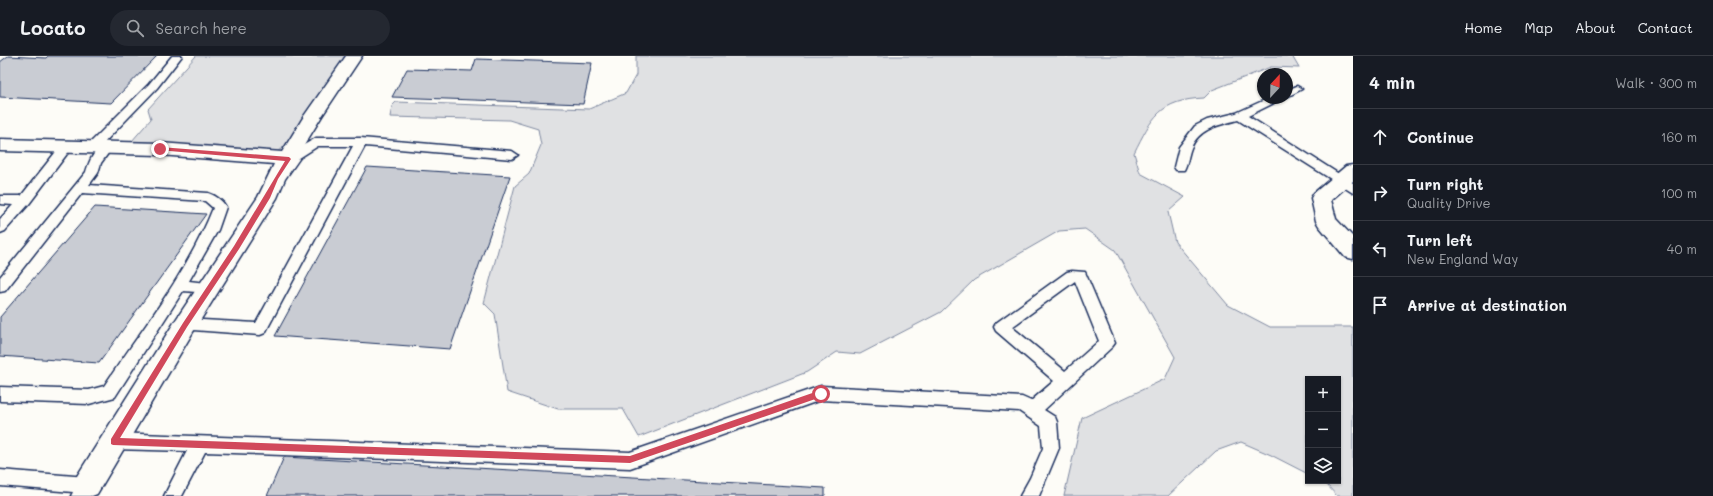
<!DOCTYPE html>
<html lang="en">
<head>
<meta charset="utf-8">
<style>
	body { margin:0; font-family:Mali,sans-serif; background:#242831; color:#f1f3f6 }
	.controls { position:absolute; right:12px; bottom:12px; display:grid; overflow:hidden; border-radius:0px; box-shadow:0 1px 3px #0004 }
	.controls button { width:36px; height:36px; display:grid; place-items:center; padding:0; border:0; border-bottom:1px solid #363941; background:#171b24; color:#f1f3f6; font:20px sans-serif }
	.compass { position:absolute; left:1257px; top:12px; width:36px; height:36px; border-radius:50%; background:#171b24; box-shadow:0 1px 3px #0004; rotate:22deg }
	.stop { position:absolute; width:12px; height:12px; margin:-9px; border:3px solid #d1495b; border-radius:50%; background:#fff }
	.stop.end { background:#d1495b; border-color:#fff; box-shadow:0 1px 4px #0008 }
	.list { margin:0; padding:0; list-style:none }
	h2 { display:flex; justify-content:space-between; align-items:center; height:52px; margin:0; padding:0 16px; font-size:17px }
	h2 small { font-size:13px; font-weight:400; color:#9ea1a6 }
	.list li { display:grid; grid-template-columns:26px 1fr auto; gap:12px; align-items:center; box-sizing:border-box; height:56px; padding:0 16px; border-top:1px solid #363941 }
	.list b { display:block; font-size:15px; white-space:nowrap }
	.list p { margin:0; font-size:13px; white-space:nowrap; color:#9ea1a6 }
	.list em { font-size:13px; font-style:normal; color:#9ea1a6 }
	.icon { flex:none; width:22px; height:22px; fill:none; stroke:currentColor; stroke-width:2; stroke-linecap:round; stroke-linejoin:round }
	.map { position:relative; flex:none; width:1353px; height:440px; overflow:hidden }
	header { display:flex; align-items:center; gap:24px; box-sizing:border-box; height:56px; padding:0 20px; background:#171b24; border-bottom:1px solid #363941 }
	header strong { font-size:19px }
	nav { display:flex; gap:22px; margin-inline-start:auto; font-size:14px }
	.search { width:280px; height:36px; background:#242831; display:flex; align-items:center; gap:10px; box-sizing:border-box; padding:0 14px; border-radius:22px; color:#9ea1a6; font-size:15px }
	main { display:flex }
	aside { flex:1; background:#171b24 }
	.map>svg:first-child { display:block }
	.green { fill:#e0e1e3; stroke:#7e88a0 }
	.building { fill:#c9ccd3; stroke:#1b2f5e }
	.lines { fill:none; stroke-linecap:round; stroke-linejoin:round }
	.service-casing { stroke:#1b2f5e; stroke-width:3 }
	.minor-casing { stroke:#1b2f5e; stroke-width:3 }
	.service { fill:#fdfcf7; fill-rule:evenodd }
	.minor { fill:#fdfcf7; fill-rule:evenodd }
	.route { fill:#d1495b }
</style>
</head>
<body>
<header>
<strong>Locato</strong>
<div class="search"><svg class="icon" aria-label="search" viewBox="0 0 24 24"><circle cx="10" cy="10" r="6"/><path d="M15 15l6 6"/></svg>Search here</div>
<nav><a>Home</a><a>Map</a><a>About</a><a>Contact</a></nav>
</header>
<main>
<div class="map">
<svg width="1353" height="440" viewBox="0 0 1353 440">
	<rect width="100%" height="100%" fill="#fdfcf7"/>
	<filter id="ink" filterUnits="userSpaceOnUse"><feTurbulence type="fractalNoise" baseFrequency=".025" numOctaves="2"/><feDisplacementMap in="SourceGraphic" scale="8" xChannelSelector="R" yChannelSelector="G"/><feConvolveMatrix kernelMatrix="1 2 1 2 8 2 1 2 1" color-interpolation-filters="sRGB"/></filter>
	<g filter="url(#ink)">
		<!-- green -->
		<path class="green" d="M196,0h157l-68,90 -15,11 -145,-8 26,-30 -3,-10z
			M636,0h656l7,12 -28,-1 -59,23 -8,8c-44,2 -52,19 -70,55l6,20 45,24 -17,15 7,30 53,63 42,22h83v169h-16l-10,-11 -7,-4h18v-102h-30v95l-37,-19 -30,-13 -25,9 -48,45h-104l18,-78 83,-39 10,-22 -60,-107 -30,-21 -26,2 -85,49 -33,32 -81,42 -23,-2 -30,20 -168,65 -16,-28h-65l-51,-17 -12,-78 -11,-11 31,-117 14,-12 12,-29 -3,-16 -29,-9 -119,-3 2,-11 4,-4 193,7 37,-16 10,-18z"/>
		<!-- building -->
		<path class="building" d="M8,0l38,2 2,-2h109l-46,47 -111,-6v-35z
			M476,3l116,4 -9,41 -191,-7 15,-28 65,2z
			M367,111l143,9 -60,173 -175,-13z
			M95,151l111,7 -107,149 -99,-7v-39z
			M284,401l541,31v8h-558z"/>
		<g class="lines">
			<defs>
				<path id="service" d="M172,0h10l-25,32 -60,62h-8l-2,-3 2,-3 60,-60z
					M1297,30l5,3 -15,8v-7z
					M1269,42h15l-36,18 105,67v10l-115,-73c-19,5 -39,8 -47,28 -3,7 -3,15 -7,22h-8l-2,-3 5,-20 16,-21 12,-6 29,-7z
					M316,82h45l151,13 6,4 -6,4 -147,-13 -100,187 -5,2 -80,-6 -2,-4 2,-4 5,-2 71,4 97,-177h-35l-25,16h-8l-2,-3 2,-3z
					M66,87l6,4 -2,3 -41,54 -24,27 -5,2v-14l13,-14 -13,-1v-8h21l41,-52z
					M106,88l6,4 -11,15 -3,10 -9,12 119,8c7,2 15,8 18,14l-8,23 -29,51 26,3 2,4 -2,4 -5,1 -27,-2 -68,106 -26,7 -89,-3v-14l89,3 15,-4c38,-57 84,-114 109,-178l-8,-7 -123,-8 -77,98 -5,1v-15l86,-105c3,-10 9,-25 20,-28z
					M1072,215l13,1 30,71 -3,4 -68,63 11,7 2,5 2,26 -20,48h-19l10,-18 13,-30 -2,-22 -22,-15 -198,-11 -191,68 -425,-16 -23,44h-18l23,-45 -74,-2 -6,-3 -2,-5 2,-5 6,-3 517,19 191,-66 201,11 9,4 23,-20 -58,-50 -2,-4 2,-4 71,-51zM1075,225l24,60 -34,30 -53,-44z
					M0,414l87,7 6,2 3,6 -6,11h-19l2,-4 -73,-6z"/>
				<path id="minor" d="M346,0h16l-40,60 -25,41 2,2 -14,20 -8,19 -84,134 -96,162 -5,2 -15,-2 -4,-9 4,-9 100,-158 81,-121 16,-33 -114,-9 -160,-4v-12l160,4 122,9 22,-36z
					M1353,109v16l-22,19 5,19 17,18v22l-8,-2 -26,-31 -3,-5 -5,-23 3,-5 32,-27z"/>
			</defs>
			<!-- service casing -->
			<use href="#service" class="service-casing"/>
			<!-- minor casing -->
			<use href="#minor" class="minor-casing"/>
			<!-- service -->
			<use href="#service" class="service"/>
			<!-- minor -->
			<use href="#minor" class="minor"/>
		</g>
	</g>
	<!-- route -->
	<path class="route" d="M160,91l129,10 2,2 -13,20 -8,19 -31,51 -52,78 -67,111 510,18 191,-66 4,4 -1,2 -194,67 -517,-18 -2,-1v-5l72,-116 51,-77 51,-85 -127,-11z"/>
</svg>
<div class="controls">
<button>+</button>
<button>−</button>
<button><svg class="icon" aria-label="layers" viewBox="0 0 24 24"><path d="M12 4l9 5-9 5-9-5zM3 14l9 5 9-5"/></svg></button>
</div>
<svg class="compass" viewBox="-18 -18 36 36"><path d="M0-13l5 13h-10z" fill="#e53935"/><path d="M0 13l5-13h-10z" fill="#9ea1a6"/></svg>
<div class="stop" style="left:821px;top:338px"></div>
<div class="stop end" style="left:160px;top:93px"></div>
</div>
<aside>
<h2>4 min<small>Walk · 300 m</small></h2>
<ul class="list">
<li><svg class="icon" aria-label="ahead" viewBox="0 0 24 24"><path d="M12 20V5M6 11l6-6 6 6"/></svg><div><b>Continue</b></div><em>160 m</em></li>
<li><svg class="icon" aria-label="right" viewBox="0 0 24 24"><path d="M7 20v-9h11M14 6l5 5-5 5"/></svg><div><b>Turn right</b><p>Quality Drive</p></div><em>100 m</em></li>
<li><svg class="icon" aria-label="left" viewBox="0 0 24 24"><path d="M17 20v-9H6M10 6l-5 5 5 5"/></svg><div><b>Turn left</b><p>New England Way</p></div><em>40 m</em></li>
<li><svg class="icon" aria-label="arrive" viewBox="0 0 24 24"><path d="M6 21V4h12l-3 4 3 4H6"/></svg><div><b>Arrive at destination</b></div></li>
</ul>
</aside>
</main>
</body>
</html>
